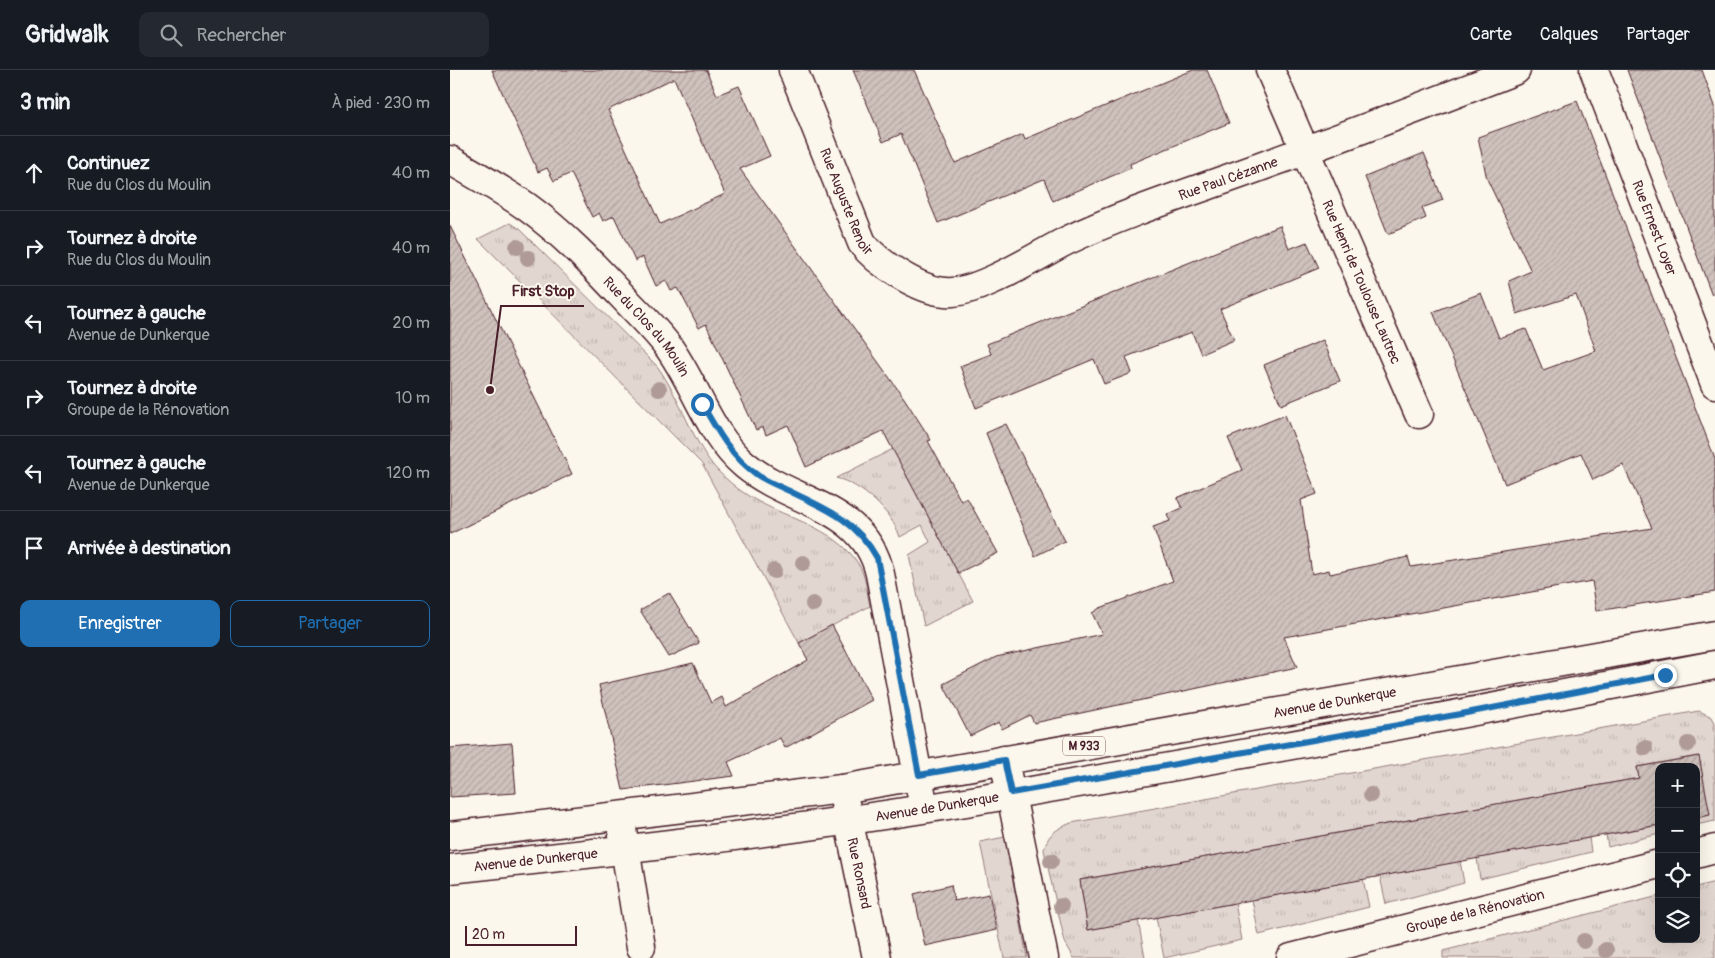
<!DOCTYPE html>
<html lang="fr">
<head>
<meta charset="utf-8">
<style>
	body { margin:0; font-family:Pangolin,sans-serif; background:#242831; color:#f1f3f6 }
	.controls { position:absolute; right:15px; bottom:15px; display:grid; overflow:hidden; border-radius:10px; box-shadow:0 5px 20px #0002 }
	.controls button { width:45px; height:45px; display:grid; place-items:center; padding:0; border:0; border-bottom:1px solid #363941; background:#171b24; color:#f1f3f6; font:25px sans-serif }
	.scale { position:absolute; left:15px; bottom:12px; width:112px; box-sizing:border-box; padding-left:5px; border:2px solid #4a1f2b; border-top:0; font-size:14px; line-height:18px; white-space:nowrap; color:#4a1f2b; -webkit-text-stroke:4px #fbf7ec; paint-order:stroke }
	.stop { position:absolute; width:15px; height:15px; margin:-11px; border:4px solid #1f6fb2; border-radius:50%; background:#fff }
	.stop.end { background:#1f6fb2; border-color:#fff; box-shadow:0 1px 5px #0008 }
	.list { margin:0; padding:0; list-style:none }
	h2 { display:flex; justify-content:space-between; align-items:center; height:65px; margin:0; padding:0 20px; font-size:21px }
	h2 small { font-size:16px; font-weight:400; color:#9ea1a6 }
	.list li { display:grid; grid-template-columns:32px 1fr auto; gap:15px; align-items:center; box-sizing:border-box; height:75px; padding:0 20px; border-top:1px solid #363941 }
	.list b { display:block; font-size:19px; white-space:nowrap }
	.list p { margin:0; font-size:16px; white-space:nowrap; color:#9ea1a6 }
	.list em { font-size:16px; font-style:normal; color:#9ea1a6 }
	.actions { display:flex; gap:10px; padding:15px 20px }
	.actions a { flex:1; padding:11px 0; border:1px solid #1f6fb2; border-radius:10px; text-align:center; font-size:18px; color:#1f6fb2 }
	.actions .main { background:#1f6fb2; color:#fff }
	.icon { flex:none; width:28px; height:28px; fill:none; stroke:currentColor; stroke-width:2; stroke-linecap:round; stroke-linejoin:round }
	.map { position:relative; flex:none; width:1265px; height:888px; overflow:hidden }
	header { display:flex; align-items:center; gap:30px; box-sizing:border-box; height:70px; padding:0 25px; background:#171b24; border-bottom:1px solid #363941 }
	header strong { font-size:24px }
	nav { display:flex; gap:28px; margin-inline-start:auto; font-size:18px }
	.search { width:350px; height:45px; background:#242831; display:flex; align-items:center; gap:12px; box-sizing:border-box; padding:0 18px; border-radius:10px; color:#9ea1a6; font-size:19px }
	main { display:flex }
	aside { flex:1; background:#171b24 }
	.map>svg:first-child { display:block }
	.grass { fill:url(#grass-tufts); stroke:#967b7e }
	.building { fill:url(#building-hatch); stroke:#4a1f2b; fill-rule:evenodd }
	.lines { fill:none; stroke-linecap:round; stroke-linejoin:round }
	.minor-casing { stroke:#4a1f2b; stroke-width:31 }
	.major-casing { stroke:#4a1f2b; stroke-width:31 }
	.minor { stroke:#fbf7ec; stroke-width:28 }
	.major { stroke:#fbf7ec; stroke-width:28 }
	.tree { fill:#af9a98 }
	.route { stroke:#1f6fb2; stroke-width:6 }
	.labels { text-anchor:middle; stroke-width:4; stroke-linejoin:round; paint-order:stroke }
	.shield { fill:#fbf7ec; stroke:#7f6065; stroke-width:1 }
	.shield-label { font-size:12px; font-weight:bold; fill:#4a1f2b }
	.street-label { font-size:14px; fill:#4a1f2b; stroke:#fbf7ec }
	.leader { fill:none; stroke:#4a1f2b; stroke-width:2 }
	.callout-dot { fill:#4a1f2b; stroke:#fbf7ec; stroke-width:2 }
	.callout-label { font-size:15px; text-anchor:middle; font-weight:bold; fill:#4a1f2b; stroke:#fbf7ec; stroke-width:4; stroke-linejoin:round; paint-order:stroke }
</style>
</head>
<body>
<header>
<strong>Gridwalk</strong>
<div class="search"><svg class="icon" aria-label="search" viewBox="0 0 24 24"><circle cx="10" cy="10" r="6"/><path d="M15 15l6 6"/></svg>Rechercher</div>
<nav><a>Carte</a><a>Calques</a><a>Partager</a></nav>
</header>
<main>
<aside>
<h2>3 min<small>À pied · 230 m</small></h2>
<ul class="list">
<li><svg class="icon" aria-label="ahead" viewBox="0 0 24 24"><path d="M12 20V5M6 11l6-6 6 6"/></svg><div><b>Continuez</b><p>Rue du Clos du Moulin</p></div><em>40 m</em></li>
<li><svg class="icon" aria-label="right" viewBox="0 0 24 24"><path d="M7 20v-9h11M14 6l5 5-5 5"/></svg><div><b>Tournez à droite</b><p>Rue du Clos du Moulin</p></div><em>40 m</em></li>
<li><svg class="icon" aria-label="left" viewBox="0 0 24 24"><path d="M17 20v-9H6M10 6l-5 5 5 5"/></svg><div><b>Tournez à gauche</b><p>Avenue de Dunkerque</p></div><em>20 m</em></li>
<li><svg class="icon" aria-label="right" viewBox="0 0 24 24"><path d="M7 20v-9h11M14 6l5 5-5 5"/></svg><div><b>Tournez à droite</b><p>Groupe de la Rénovation</p></div><em>10 m</em></li>
<li><svg class="icon" aria-label="left" viewBox="0 0 24 24"><path d="M17 20v-9H6M10 6l-5 5 5 5"/></svg><div><b>Tournez à gauche</b><p>Avenue de Dunkerque</p></div><em>120 m</em></li>
<li><svg class="icon" aria-label="arrive" viewBox="0 0 24 24"><path d="M6 21V4h12l-3 4 3 4H6"/></svg><div><b>Arrivée à destination</b></div></li>
</ul>
<div class="actions"><a class="main">Enregistrer</a><a>Partager</a></div>
</aside>
<div class="map">
<svg width="1265" height="888" viewBox="0 0 1265 888">
	<defs>
		<pattern id="grass-tufts" width="24" height="20" patternUnits="userSpaceOnUse" patternTransform="scale(1.25)"><rect width="24" height="20" fill="#e2d7d0"/><path d="M3 7l-1-3M5 7V3M7 7l1-3M15 17l-1-3M17 17v-4M19 17l1-3" fill="none" stroke="#c3b8b3"/></pattern>
		<pattern id="building-hatch" width="6" height="6" patternUnits="userSpaceOnUse" patternTransform="scale(1.25)"><rect width="6" height="6" fill="#cfc2bc"/><path d="M-1 1l2-2M0 6l6-6M5 7l2-2" fill="none" stroke="#b3a6a2"/></pattern>
	</defs>
	<rect width="100%" height="100%" fill="#fbf7ec"/>
	<filter id="ink" filterUnits="userSpaceOnUse"><feTurbulence type="fractalNoise" baseFrequency=".02" numOctaves="2"/><feDisplacementMap in="SourceGraphic" scale="10" xChannelSelector="R" yChannelSelector="G"/><feConvolveMatrix kernelMatrix="1 2 1 2 8 2 1 2 1" color-interpolation-filters="sRGB"/></filter>
	<g filter="url(#ink)">
		<!-- grass -->
		<path class="grass" d="M60,153l9,6 138,137c23,31 37,80 61,105 8,8 17,16 26,22 36,25 91,32 115,72 7,12 8,28 11,41l-71,37 -97,-179 -224,-225z
			M443,379l80,152 -49,25 -15,-71 21,-13 -8,-17 -22,12c-8,-25 -39,-53 -64,-59z
			M1249,641l13,6 3,6v98l-19,4v-7l13,-3 -11,-59 -61,11 2,11 -559,102 8,50 50,-10 7,38h-71l-9,-16 -21,-92c3,-16 13,-21 27,-27z
			M1209,755v9l-51,13 -2,-12z
			M555,767l22,121h-23l-24,-116z
			M1139,767l2,15 -111,27 -3,-21z
			M1010,791l4,22 -78,21 -6,-28z
			M913,809l6,28 -110,28 -7,-35z
			M1265,812v76h-272v-7l216,-55v43h37v-52z
			M785,833l7,37 -78,18 -8,-41z"/>
		<!-- building -->
		<path class="building" d="M42,0h214l11,25 22,-9 31,70 -30,13 164,229 27,42 -3,1 33,60 6,-3 31,55 -40,20 -75,-142 -77,36 -18,-42 -22,10 -3,-8 -7,3 -50,-106 -7,4 -21,-40 -7,3 -5,-10 -10,5 -13,-29 -8,4 -21,-45 -11,5 -4,-8 -7,4 -21,-44 -17,8 -7,-13 -9,4zM224,8l51,116 -65,30 -52,-114z
			M403,0h61l41,93 68,-29 2,5 168,-69h14l22,53 -99,41 1,4 -78,33 -9,-22 -106,44 -37,-89 -18,8z
			M1177,0h75l13,36v188l-3,1z
			M1127,31l138,358v133l-118,19 -5,-30 -308,56 13,30 -263,56 -4,-8 -28,14 -3,-7 -29,14 -27,-52 53,-27 106,-23 -10,-21 8,-5 73,-27 -20,-54 17,-6 -3,-6 15,-7 -5,-10 65,-28 -14,-32 57,-23 32,79 -16,6 11,74 17,-4 1,4 78,-17 3,10 241,-39 -29,-63 -30,15 -12,-27 -76,31 -72,-172 48,-19 18,45 27,-9 17,41 53,-19 -20,-56 -59,19 -8,-33 22,-10 -44,-92 -9,-42z
			M974,83l19,47 -21,8 4,10 -38,16 -23,-57z
			M0,156l122,248 -122,60z
			M830,156l9,23 18,-7 12,26 -99,41 14,31 -33,14 -9,-22 -66,25 6,16 -28,11 -10,-25 -118,49 -16,-42 31,-12 -4,-10z
			M873,270l17,41 -59,24 -17,-40z
			M556,354l59,117 -30,15 -49,-123z
			M219,523l30,50 -30,14 -29,-47z
			M382,555l40,75 -87,48 -5,-10 -52,24 6,14 -111,14 -24,-105 94,-22 18,40 11,-6 4,10 82,-47 -9,-17z
			M62,673l4,50 -66,4v-49z
			M1249,686l11,59 -14,3v-51h-37v58l-571,105 -8,-50 559,-102 -2,-11z
			M501,815l3,16 35,-7 8,36 -72,16 -11,-52z"/>
		<g class="lines">
			<defs>
				<g id="minor">
					<path id="s1" d="M343,0l69,173c15,20 57,47 83,49 32,3 91,-36 121,-51 65,-31 135,-52 202,-77 83,-30 166,-62 248,-94"/>
					<path id="s2" d="M820,0l149,344"/>
					<path id="s3" d="M1144,0l121,314"/>
					<path id="s4" d="M0,90c26,15 53,30 77,47 36,26 67,59 97,91 14,15 30,30 43,47 28,37 41,89 78,120 47,39 120,40 135,109l44,234"/>
					<path d="M554,690l40,198"/>
					<path id="s5" d="M392,719l35,169"/>
					<path d="M170,747l21,130"/>
					<path d="M1246,784l19,-5"/>
					<path id="s6" d="M841,888l368,-94"/>
				</g>
				<g id="major">
					<path id="s7" d="M0,766l392,-47 873,-154"/>
					<path id="s8" d="M0,799c158,-17 316,-35 473,-60 265,-43 529,-93 792,-144"/>
				</g>
			</defs>
			<!-- minor casing -->
			<use href="#minor" class="minor-casing"/>
			<!-- major casing -->
			<use href="#major" class="major-casing"/>
			<!-- minor -->
			<use href="#minor" class="minor"/>
			<!-- major -->
			<use href="#major" class="major"/>
		</g>
		<!-- trees -->
		<g class="tree">
			<circle cx="67" cy="177" r="8"/>
			<circle cx="78" cy="188" r="8"/>
			<circle cx="209" cy="319" r="8"/>
			<circle cx="353" cy="493" r="8"/>
			<circle cx="324" cy="501" r="8"/>
			<circle cx="363" cy="534" r="8"/>
			<circle cx="1238" cy="674" r="8"/>
			<circle cx="1195" cy="678" r="8"/>
			<circle cx="921" cy="725" r="8"/>
			<circle cx="601" cy="791" r="8"/>
			<circle cx="611" cy="836" r="8"/>
			<circle cx="1134" cy="871" r="8"/>
			<circle cx="1156" cy="880" r="8"/>
		</g>
	</g>
	<g class="lines" filter="url(#ink)">
		<!-- route -->
		<path class="route" d="M252,334c15,26 29,52 54,70 8,6 18,10 27,14 39,19 72,30 94,70l42,217 85,-15 7,33 450,-79 204,-39"/>
	</g>
	<g class="labels">
		<!-- shield labels -->
		<rect class="shield" x="613" y="666.5" width="42" height="19" rx="4"/>
		<g class="shield-label">
			<text x="634" y="680">M 933</text>
		</g>
		<!-- street labels -->
		<g class="street-label">
			<text dy="5" stroke="none"><textPath href="#s1" startOffset="591">Rue Paul Cézanne</textPath></text>
			<text dy="5" stroke="none"><textPath href="#s1" startOffset="142">Rue Auguste Renoir</textPath></text>
			<text dy="5" stroke="none"><textPath href="#s3" startOffset="169">Rue Ernest Loyer</textPath></text>
			<text dy="5" stroke="none"><textPath href="#s2" startOffset="231">Rue Henri de Toulouse Lautrec</textPath></text>
			<text dy="5" stroke="none"><textPath href="#s4" startOffset="260">Rue du Clos du Moulin</textPath></text>
			<text dy="5" stroke="none"><textPath href="#s7" startOffset="895">Avenue de Dunkerque</textPath></text>
			<text dy="5" stroke="none"><textPath href="#s8" startOffset="491">Avenue de Dunkerque</textPath></text>
			<text dy="5" stroke="none"><textPath href="#s8" startOffset="86">Avenue de Dunkerque</textPath></text>
			<text dy="5" stroke="none"><textPath href="#s5" startOffset="86">Rue Ronsard</textPath></text>
			<text dy="5" stroke="none"><textPath href="#s6" startOffset="190">Groupe de la Rénovation</textPath></text>
		</g>
	</g>
	<!-- callouts -->
	<path class="leader" d="M40 320L51 236H134"/>
	<circle class="callout-dot" cx="40" cy="320" r="5"/>
	<g class="callout-label">
		<text x="93" y="226">First Stop</text>
	</g>
</svg>
<div class="controls">
<button>+</button>
<button>−</button>
<button><svg class="icon" aria-label="locate" viewBox="0 0 24 24"><circle cx="12" cy="12" r="6"/><path d="M12 2v4M12 18v4M2 12h4M18 12h4"/></svg></button>
<button><svg class="icon" aria-label="layers" viewBox="0 0 24 24"><path d="M12 4l9 5-9 5-9-5zM3 14l9 5 9-5"/></svg></button>
</div>
<div class="scale">20 m</div>
<div class="stop" style="left:252px;top:334px"></div>
<div class="stop end" style="left:1215px;top:605px"></div>
</div>
</main>
</body>
</html>
